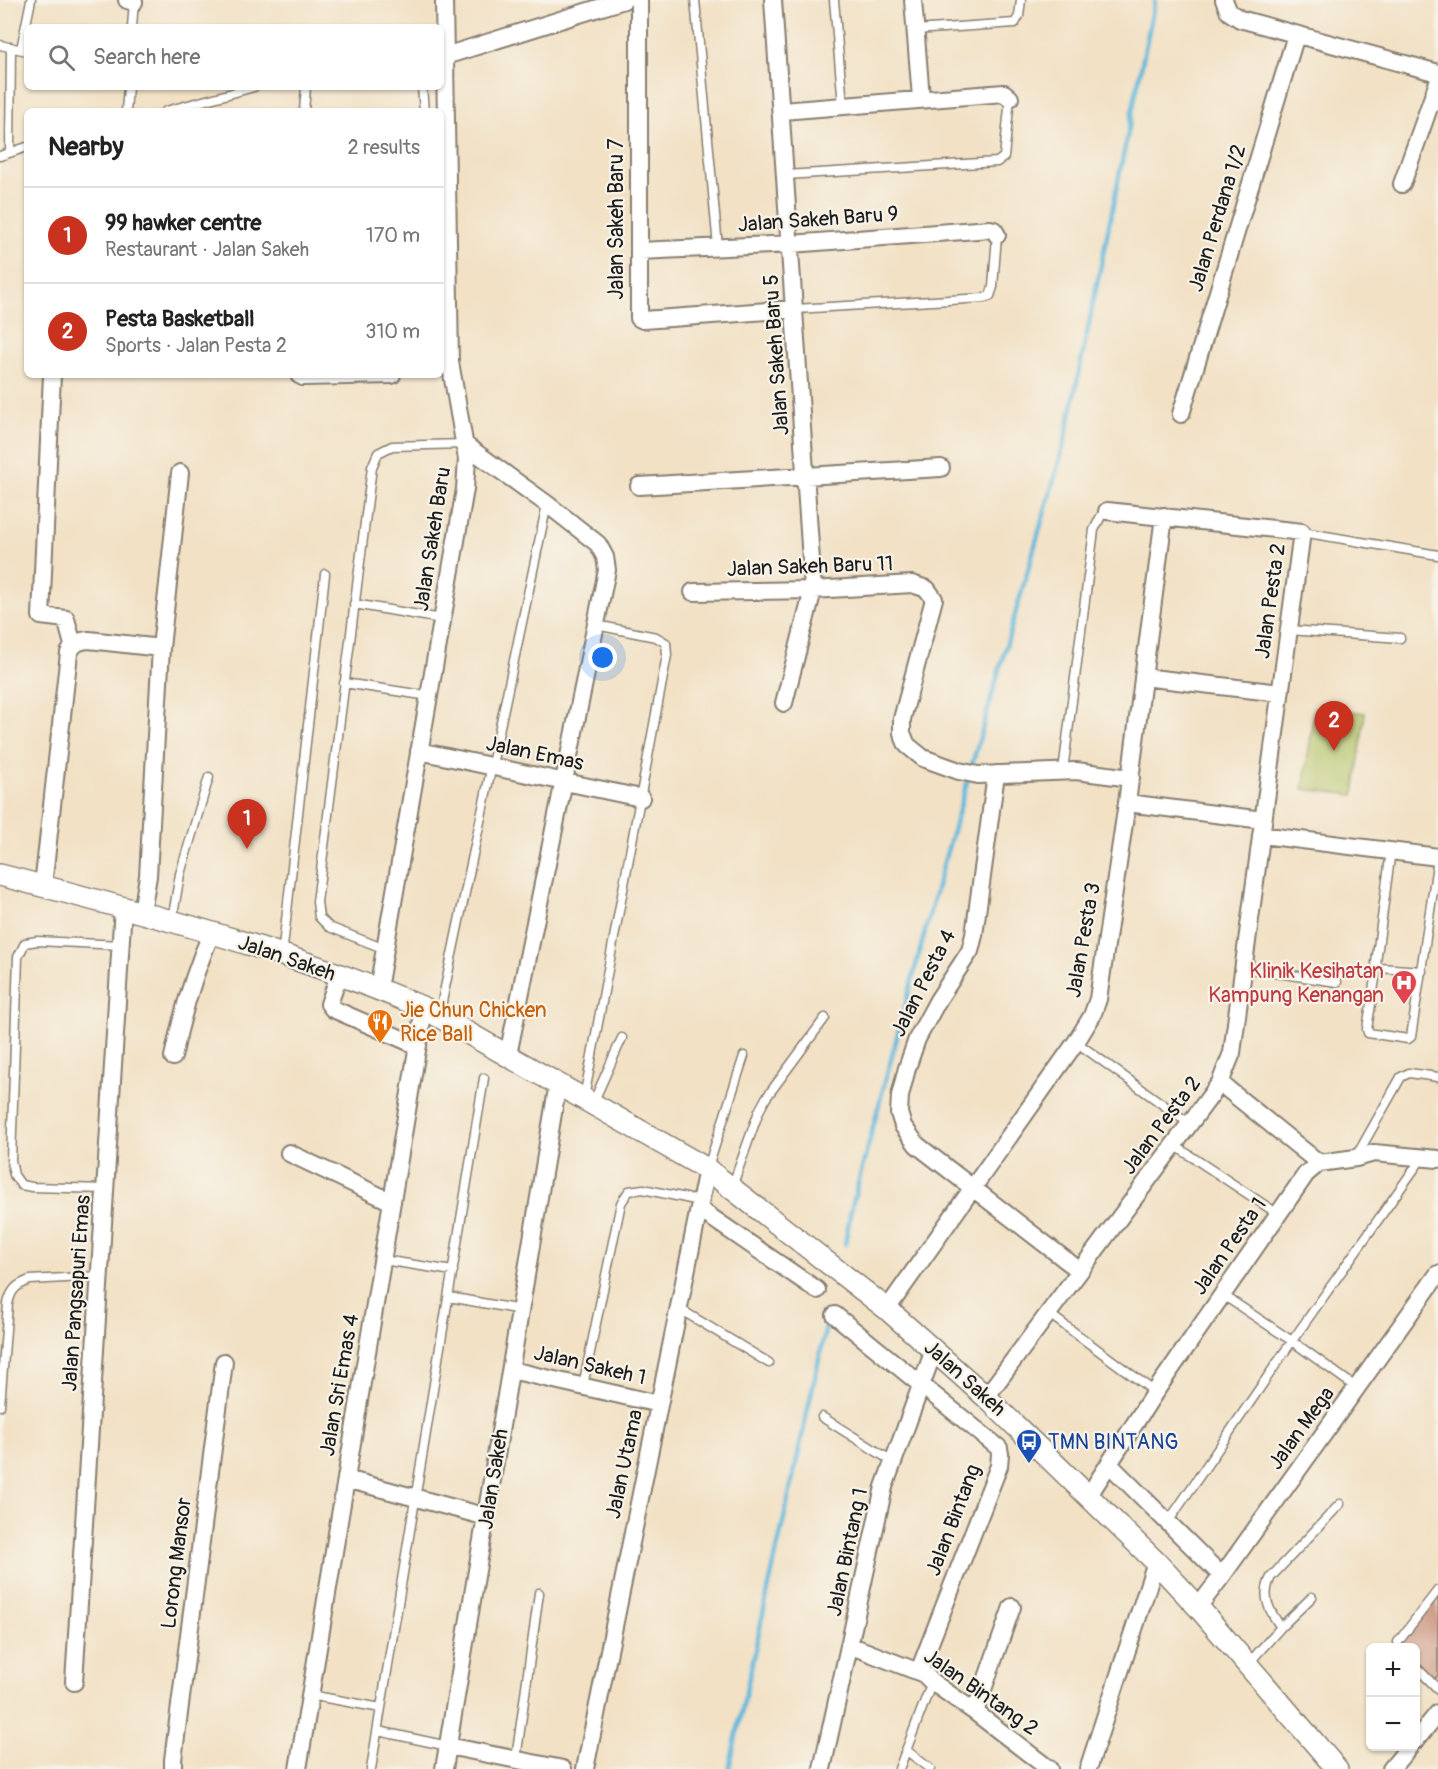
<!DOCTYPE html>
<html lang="en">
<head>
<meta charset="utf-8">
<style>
	body { margin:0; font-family:Pangolin,sans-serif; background:#f2f2f2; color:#222 }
	.controls { position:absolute; right:18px; bottom:18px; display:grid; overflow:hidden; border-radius:9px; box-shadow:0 2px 4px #0004 }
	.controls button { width:54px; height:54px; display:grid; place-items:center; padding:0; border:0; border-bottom:2px solid #e0e0e0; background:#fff; color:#222; font:30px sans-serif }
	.you { position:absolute; left:603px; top:658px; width:21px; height:21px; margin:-15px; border:4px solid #fff; border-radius:50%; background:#1a73e8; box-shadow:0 0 0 9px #1a73e833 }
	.badge { display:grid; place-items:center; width:39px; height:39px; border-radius:50%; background:#c8321e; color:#fff; font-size:20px; font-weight:700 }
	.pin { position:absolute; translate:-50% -50px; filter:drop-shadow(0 2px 3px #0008) }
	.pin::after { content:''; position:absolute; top:32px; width:21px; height:18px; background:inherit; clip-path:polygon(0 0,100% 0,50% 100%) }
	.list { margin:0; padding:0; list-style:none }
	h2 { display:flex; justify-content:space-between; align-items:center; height:78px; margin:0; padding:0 24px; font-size:26px }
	h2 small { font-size:20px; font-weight:400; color:#767676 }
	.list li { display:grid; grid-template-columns:39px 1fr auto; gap:18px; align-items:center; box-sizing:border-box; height:96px; padding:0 24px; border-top:2px solid #e0e0e0 }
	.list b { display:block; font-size:22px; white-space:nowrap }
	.list p { margin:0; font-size:20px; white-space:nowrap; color:#767676 }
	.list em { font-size:20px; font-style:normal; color:#767676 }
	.icon { flex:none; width:33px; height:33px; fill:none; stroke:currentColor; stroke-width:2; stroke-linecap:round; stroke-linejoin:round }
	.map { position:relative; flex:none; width:1438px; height:1769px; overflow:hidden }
	.search { position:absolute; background:#fff; box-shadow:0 2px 4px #0004; left:24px; top:24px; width:420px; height:66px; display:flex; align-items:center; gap:15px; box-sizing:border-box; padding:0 21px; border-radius:9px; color:#767676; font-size:22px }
	.panel { position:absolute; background:#fff; box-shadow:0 2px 4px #0004; left:24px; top:108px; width:420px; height:270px; border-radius:9px }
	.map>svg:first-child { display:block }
	.green { fill:#b4c365; stroke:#687040; stroke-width:1.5 }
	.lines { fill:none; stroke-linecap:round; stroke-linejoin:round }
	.stream { stroke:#5eb7db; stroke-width:4.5 }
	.building { fill:#d0a08c }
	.service-casing { stroke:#877e70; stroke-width:11 }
	.minor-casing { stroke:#877e70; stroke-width:20 }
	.tertiary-casing { stroke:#877e70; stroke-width:24 }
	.service { stroke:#fff; stroke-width:8 }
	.minor { stroke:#fff; stroke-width:16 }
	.tertiary { stroke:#fff; stroke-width:21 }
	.labels { text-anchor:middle; stroke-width:4.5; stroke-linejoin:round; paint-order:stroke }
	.street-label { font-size:21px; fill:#1c1c1c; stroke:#f7f3e8 }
	.health-label { font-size:21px; fill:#be3a42; stroke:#f7f3e8; text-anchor:end }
	.food-label { font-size:21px; fill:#c56008; stroke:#f7f3e8; text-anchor:start }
	.transit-label { font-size:21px; fill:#164399; stroke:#f7f3e8; text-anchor:start }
</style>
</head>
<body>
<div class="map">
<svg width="1438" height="1769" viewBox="0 0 1438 1769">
	<rect width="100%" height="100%" fill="#f7f3e8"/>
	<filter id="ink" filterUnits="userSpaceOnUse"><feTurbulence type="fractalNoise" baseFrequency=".0167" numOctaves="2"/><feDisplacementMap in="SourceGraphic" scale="12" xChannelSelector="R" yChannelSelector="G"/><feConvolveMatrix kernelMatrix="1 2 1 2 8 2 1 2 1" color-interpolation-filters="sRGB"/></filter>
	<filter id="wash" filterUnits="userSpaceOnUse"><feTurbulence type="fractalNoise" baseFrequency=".008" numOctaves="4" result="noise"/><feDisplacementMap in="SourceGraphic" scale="24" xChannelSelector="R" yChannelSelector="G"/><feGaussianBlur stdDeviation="1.35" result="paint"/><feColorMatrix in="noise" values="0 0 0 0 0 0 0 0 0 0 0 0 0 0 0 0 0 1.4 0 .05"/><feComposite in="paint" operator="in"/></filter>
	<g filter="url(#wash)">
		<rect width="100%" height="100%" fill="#f2e1c5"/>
		<!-- green -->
		<path class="green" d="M1315,708l50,5 -11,82 -51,-6z"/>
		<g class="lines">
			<!-- stream -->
			<path class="stream" d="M845,1244l6,-34 85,-320 129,-449 90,-441
				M729,1769l100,-456"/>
		</g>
		<g id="blocks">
			<!-- building -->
			<path class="building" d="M1438,1594v81l-6,7 -16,-18v-16l-17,-2z"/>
		</g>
	</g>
	<g filter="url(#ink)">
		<use href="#blocks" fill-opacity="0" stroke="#877e70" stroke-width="1.5"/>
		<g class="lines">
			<defs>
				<path id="service" d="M695,0l23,247
					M834,0l9,105
					M132,27l2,-26
					M915,30l100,-7 4,-7 2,-16
					M0,45l27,6
					M21,49l10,-49
					M422,87l2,24
					M126,111l2,-24
					M166,111l88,-24
					M304,111l2,-24
					M10,152l1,-105
					M0,156l27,-9
					M786,175l211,-13 7,-5 6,-59
					M795,309l189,-11 6,-2 3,-9 4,-52
					M1302,532l136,23
					M354,604l88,15
					M1289,630l111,8
					M344,683l85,13
					M1063,771l31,-241 7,-14 6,-5
					M1391,850l-15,113 3,5 43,3
					M172,921l8,-47 29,-97
					M385,949l-56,-22 -10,-10 -2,-15 55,-435 6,-14 14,-7 72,-2
					M282,956l43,-382
					M1377,966l-10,63 1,4 40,6 3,-2 27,-179
					M1244,968l93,14
					M439,1016l108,-512
					M1076,1042l114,82
					M584,1098l83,-443 -1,-12 -10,-6 -60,-12
					M593,1103l29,-65
					M1174,1145l104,69
					M1356,1157l45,-80 8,-4 29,4
					M708,1167l36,-111
					M732,1187l27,-76 7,-13 59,-80
					M106,1189l-74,-2 -11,-2 -7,-10 -3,-15 7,-203 7,-14 12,-2 84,4
					M383,1260l70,11
					M1223,1295l69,46 65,47
					M449,1297l72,13
					M678,1308l91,55
					M1048,1313l107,79
					M583,1386l38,-183 8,-12 14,-2 57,12
					M0,1406l8,-102c3,-14 8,-19 22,-24l70,-4
					M822,1417l70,44
					M1168,1522l124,-181 130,-183
					M1281,1627c-12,-16 -20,-31 -10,-50l69,-73
					M1399,1648l-1,-6 40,-52
					M1248,1664l33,-37 31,-30
					M1416,1667l22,22
					M310,1695l71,13
					M378,1731l70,15
					M906,1750l24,19
					M516,1759l23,-166
					M371,1769l113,-691
					M899,1769l33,-87"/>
				<path id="minor" d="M127,0l7,2
					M639,0v318l4,2 152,-11
					M773,0l40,590 -29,113
					M913,0l8,98
					M1224,0l5,12 11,7 198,54
					M445,56l179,-56
					M782,111l222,-18 6,5
					M1402,184l36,-102
					M639,251l152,-7 199,-15 4,1 3,5
					M52,375l-11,241 25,3 7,26
					M299,375l4,2 89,-2
					M1181,414l115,-379
					M464,444l83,60 51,40 7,13 2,13 -99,485
					M639,486l302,-18
					M693,592l120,-2 99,-6 15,5 7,10 -32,120v14l5,12 16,13 36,13 19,4 98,-4 55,7
					M1143,677l137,16
					M419,751l222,47
					M996,774l-22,161 -4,16 -32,49 -21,39 -10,29 -7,28 -1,17 4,13 14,19 163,126
					M1127,803l136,17
					M1261,835l177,22
					M43,886l26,-233c5,-10 9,-12 20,-13l72,8
					M142,912l6,-36 13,-228 19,-175
					M339,975l-10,29 4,5 85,37
					M378,989l87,-500 2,-30 -17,-97 -6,-362
					M173,1057c9,-43 21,-85 39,-125
					M1220,1083l99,80
					M289,1153l103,49
					M1319,1163l37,-5 18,-5 64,6
					M699,1209l118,81
					M887,1309l189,-267 16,-26 6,-17 29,-196 37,-287
					M835,1315l164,133 1,6 -1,12 -80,205
					M511,1370l148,34
					M986,1397l234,-314 12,-30 70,-521 -195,-21
					M1109,1464l113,112
					M346,1479l141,38
					M1089,1495l66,-103 151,-218 13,-11
					M1198,1607l24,-31 216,-302
					M849,1645l75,29 8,8 43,30 74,57
					M74,1682l49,-775
					M975,1712l37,-105
					M1416,1740l22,-27
					M448,1746l115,23
					M173,1769v-9l51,-398
					M298,1769l126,-761
					M444,1769l114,-686
					M585,1769l122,-600
					M822,1769l62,-282 50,-137
					M1088,1769l68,-207
					M1391,1769l19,-23"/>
				<path id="tertiary" d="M0,875c143,37 288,75 424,133l283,161 180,140 99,88 170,165 42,45 139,162"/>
			</defs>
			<!-- service casing -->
			<use href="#service" class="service-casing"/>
			<!-- minor casing -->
			<use href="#minor" class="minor-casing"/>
			<!-- tertiary casing -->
			<use href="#tertiary" class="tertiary-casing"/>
			<!-- service -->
			<use href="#service" class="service"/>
			<!-- minor -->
			<use href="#minor" class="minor"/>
			<!-- tertiary -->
			<use href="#tertiary" class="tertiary"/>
		</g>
	</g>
	<!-- icons -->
	<defs>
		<symbol id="hospital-pin" viewBox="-11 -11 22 30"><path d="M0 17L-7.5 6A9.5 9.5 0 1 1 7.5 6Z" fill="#e0444e" stroke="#f7f3e8"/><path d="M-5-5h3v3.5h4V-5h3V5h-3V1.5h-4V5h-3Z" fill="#fff"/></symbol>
		<symbol id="restaurant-pin" viewBox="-11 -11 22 30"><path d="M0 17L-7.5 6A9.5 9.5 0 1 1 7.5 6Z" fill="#e8710a" stroke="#f7f3e8"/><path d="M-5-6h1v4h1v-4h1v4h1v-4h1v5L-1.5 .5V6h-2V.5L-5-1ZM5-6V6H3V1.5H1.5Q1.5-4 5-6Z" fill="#fff"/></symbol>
		<symbol id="bus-pin" viewBox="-11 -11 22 30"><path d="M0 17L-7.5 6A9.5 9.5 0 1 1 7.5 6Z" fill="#1a4fb4" stroke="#f7f3e8"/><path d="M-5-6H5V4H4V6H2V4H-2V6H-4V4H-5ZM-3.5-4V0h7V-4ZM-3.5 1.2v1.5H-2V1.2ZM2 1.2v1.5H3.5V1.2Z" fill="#fff"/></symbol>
	</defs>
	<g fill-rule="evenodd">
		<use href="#hospital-pin" x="1389" y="968" width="30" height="40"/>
		<use href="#restaurant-pin" x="365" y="1007" width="30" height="40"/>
		<use href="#bus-pin" x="1014" y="1427" width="30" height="40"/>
	</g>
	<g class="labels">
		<!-- street labels -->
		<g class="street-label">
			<text transform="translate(1217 218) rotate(-73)" y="7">Jalan Perdana 1/2</text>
			<text transform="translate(616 219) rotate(-90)" y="7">Jalan Sakeh Baru 7</text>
			<text transform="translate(818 219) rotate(-4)" y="7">Jalan Sakeh Baru 9</text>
			<text transform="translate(776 355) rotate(-94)" y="7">Jalan Sakeh Baru 5</text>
			<text transform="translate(432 539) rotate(-81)" y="7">Jalan Sakeh Baru</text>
			<text transform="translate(810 566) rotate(-2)" y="7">Jalan Sakeh Baru 11</text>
			<text transform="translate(1270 601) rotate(-82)" y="7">Jalan Pesta 2</text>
			<text transform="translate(535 753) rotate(12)" y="7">Jalan Emas</text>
			<text transform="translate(1083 940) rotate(-80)" y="7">Jalan Pesta 3</text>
			<text transform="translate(287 958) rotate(19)" y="7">Jalan Sakeh</text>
			<text transform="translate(923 983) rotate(-63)" y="7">Jalan Pesta 4</text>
			<text transform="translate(1161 1125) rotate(-53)" y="7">Jalan Pesta 2</text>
			<text transform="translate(1229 1246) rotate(-55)" y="7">Jalan Pesta 1</text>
			<text transform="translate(76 1293) rotate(-86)" y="7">Jalan Pangsapuri Emas</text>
			<text transform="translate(590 1365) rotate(13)" y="7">Jalan Sakeh 1</text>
			<text transform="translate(965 1378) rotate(42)" y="7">Jalan Sakeh</text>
			<text transform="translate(339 1385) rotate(-80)" y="7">Jalan Sri Emas 4</text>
			<text transform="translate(1301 1428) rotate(-54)" y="7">Jalan Mega</text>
			<text transform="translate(624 1464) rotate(-78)" y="7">Jalan Utama</text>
			<text transform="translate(493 1479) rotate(-81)" y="7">Jalan Sakeh</text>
			<text transform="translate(953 1520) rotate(-69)" y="7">Jalan Bintang</text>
			<text transform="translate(847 1552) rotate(-78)" y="7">Jalan Bintang 1</text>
			<text transform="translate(176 1563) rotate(-83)" y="7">Lorong Mansor</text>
			<text transform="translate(981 1692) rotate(35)" y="7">Jalan Bintang 2</text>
		</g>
		<!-- health labels -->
		<g class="health-label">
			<text x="1384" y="978">Klinik Kesihatan<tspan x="1384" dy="24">Kampung Kenangan</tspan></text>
		</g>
		<!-- food labels -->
		<g class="food-label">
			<text x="400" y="1017">Jie Chun Chicken<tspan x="400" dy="24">Rice Ball</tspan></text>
		</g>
		<!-- transit labels -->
		<g class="transit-label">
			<text x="1048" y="1449">TMN BINTANG</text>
		</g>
	</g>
</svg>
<div class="controls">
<button>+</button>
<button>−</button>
</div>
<div class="you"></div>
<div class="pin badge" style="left:247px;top:849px">1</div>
<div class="pin badge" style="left:1334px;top:751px">2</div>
<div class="search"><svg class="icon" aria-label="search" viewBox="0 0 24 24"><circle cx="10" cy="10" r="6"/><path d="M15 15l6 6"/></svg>Search here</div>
<section class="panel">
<h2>Nearby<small>2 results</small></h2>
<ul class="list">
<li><span class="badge">1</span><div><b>99 hawker centre</b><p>Restaurant · Jalan Sakeh</p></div><em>170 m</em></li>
<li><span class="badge">2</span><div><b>Pesta Basketball</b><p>Sports · Jalan Pesta 2</p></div><em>310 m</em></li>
</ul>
</section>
</div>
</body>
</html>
